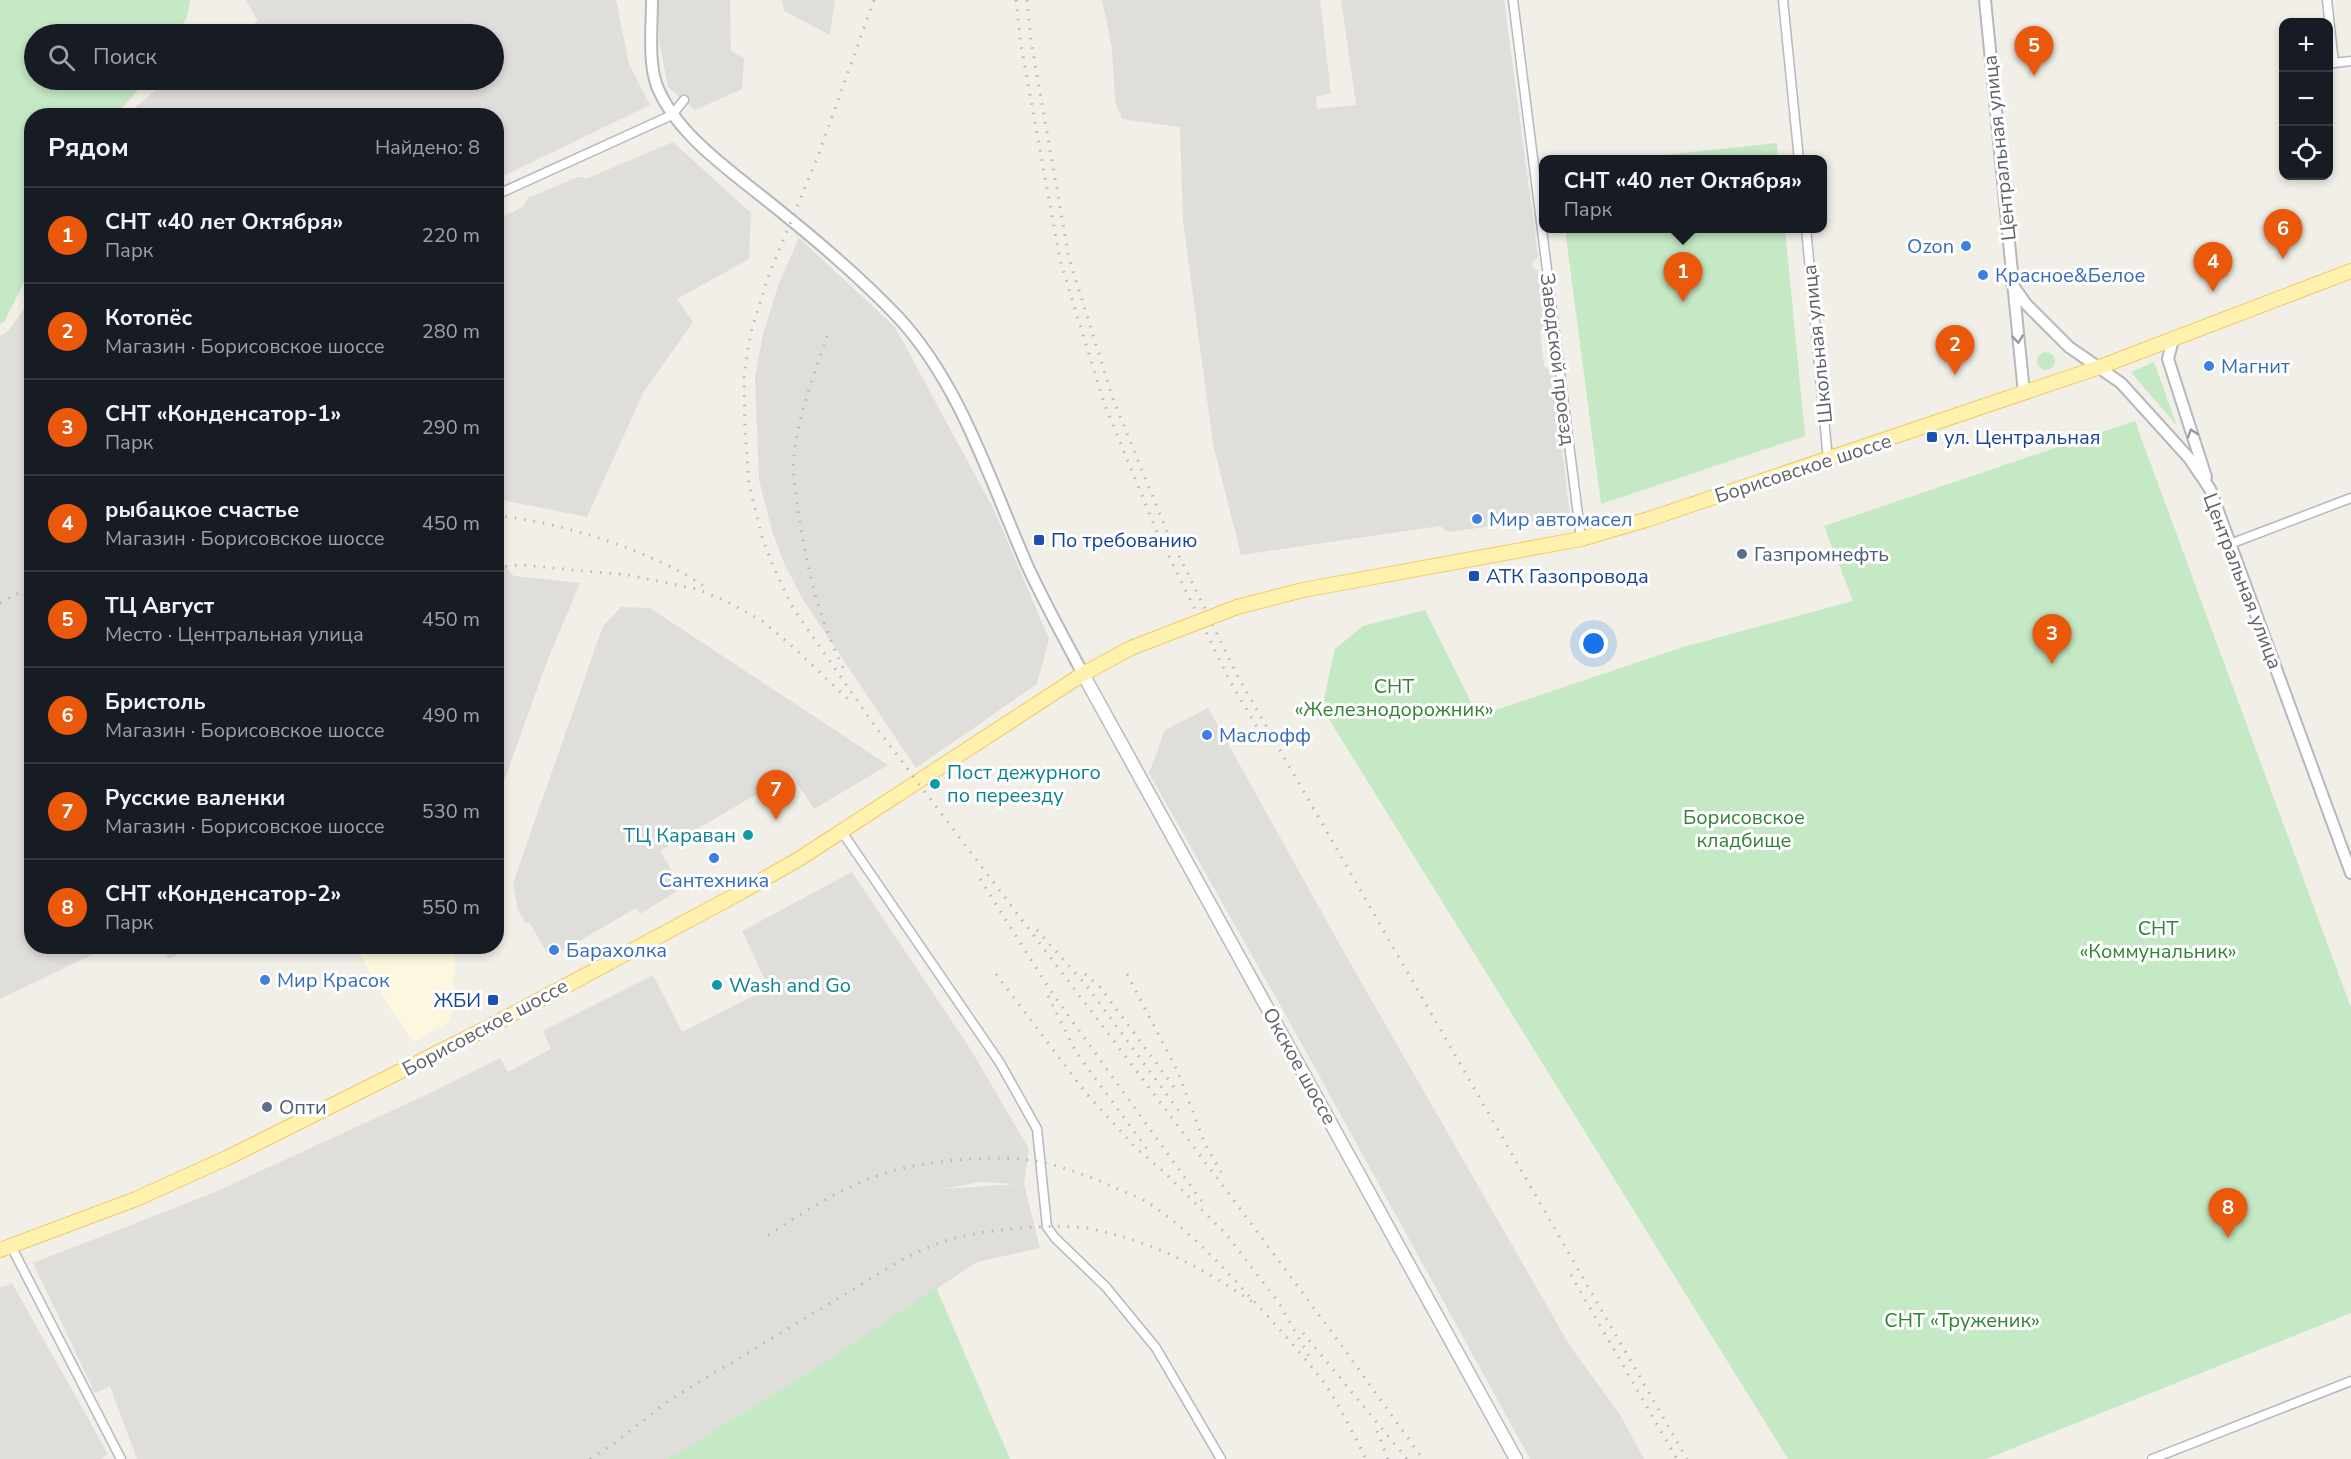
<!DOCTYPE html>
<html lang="ru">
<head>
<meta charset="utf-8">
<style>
	body { margin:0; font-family:"Nunito Sans",sans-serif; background:#20242c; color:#f1f3f6 }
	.controls { position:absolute; right:18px; top:18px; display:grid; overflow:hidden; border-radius:12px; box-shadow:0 3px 9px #0003 }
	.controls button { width:54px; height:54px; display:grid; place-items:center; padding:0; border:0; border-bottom:2px solid #363941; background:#171b24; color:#f1f3f6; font:30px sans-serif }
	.you { position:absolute; left:1594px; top:644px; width:21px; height:21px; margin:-15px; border:4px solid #fff; border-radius:50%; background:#1a73e8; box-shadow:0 0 0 9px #1a73e833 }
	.badge { display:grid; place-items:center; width:39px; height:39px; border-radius:50%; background:#ea580c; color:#fff; font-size:20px; font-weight:700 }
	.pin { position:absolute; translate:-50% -50px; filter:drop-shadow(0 2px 3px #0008) }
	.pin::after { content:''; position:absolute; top:32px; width:21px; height:18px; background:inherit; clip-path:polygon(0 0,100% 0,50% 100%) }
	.popup { position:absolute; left:1539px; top:155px; width:288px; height:78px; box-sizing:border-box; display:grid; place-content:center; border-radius:12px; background:#171b24; filter:drop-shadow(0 2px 4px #0005); font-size:20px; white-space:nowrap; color:#9ea1a6 }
	.popup b { font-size:22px; color:#f1f3f6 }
	.popup::after { content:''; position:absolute; left:50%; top:100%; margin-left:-12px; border:12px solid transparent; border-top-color:#171b24 }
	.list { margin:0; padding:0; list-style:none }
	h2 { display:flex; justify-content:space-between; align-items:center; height:78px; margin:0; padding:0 24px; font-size:26px }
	h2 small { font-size:20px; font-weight:400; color:#9ea1a6 }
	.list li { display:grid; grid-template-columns:39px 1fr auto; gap:18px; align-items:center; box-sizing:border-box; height:96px; padding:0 24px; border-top:2px solid #363941 }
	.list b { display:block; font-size:22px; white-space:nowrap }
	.list p { margin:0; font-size:20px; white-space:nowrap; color:#9ea1a6 }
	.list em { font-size:20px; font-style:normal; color:#9ea1a6 }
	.icon { flex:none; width:33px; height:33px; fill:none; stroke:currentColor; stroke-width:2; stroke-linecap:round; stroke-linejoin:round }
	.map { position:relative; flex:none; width:2351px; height:1459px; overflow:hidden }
	.search { position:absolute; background:#171b24; box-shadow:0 3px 9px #0003; left:24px; top:24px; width:480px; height:66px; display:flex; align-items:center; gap:15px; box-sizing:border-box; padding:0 21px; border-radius:33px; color:#9ea1a6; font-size:22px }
	.panel { position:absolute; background:#171b24; box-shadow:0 3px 9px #0003; left:24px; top:108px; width:480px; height:846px; border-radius:24px }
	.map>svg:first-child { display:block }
	.commercial { fill:#fef7e0 }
	.industrial { fill:#e0deda; fill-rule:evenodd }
	.green { fill:#c5e8c5 }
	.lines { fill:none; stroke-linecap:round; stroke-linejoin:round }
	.minor-casing { stroke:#b5b8bc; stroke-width:11 }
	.tertiary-casing { stroke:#b5b8bc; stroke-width:14 }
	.secondary-casing { stroke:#b6babf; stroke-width:15 }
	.primary-casing { stroke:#f2c960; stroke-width:16 }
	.minor { stroke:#fff; stroke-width:8 }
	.tertiary { stroke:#fff; stroke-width:10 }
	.secondary { stroke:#fff; stroke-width:12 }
	.primary { stroke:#fff2af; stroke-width:14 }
	.rail { stroke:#b6b7b8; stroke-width:3; stroke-dasharray:1.5 8; stroke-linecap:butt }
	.primary-bridge-casing { stroke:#f2c960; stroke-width:16; stroke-linecap:butt }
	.primary-bridge { stroke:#fff2af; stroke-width:14 }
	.oneway { stroke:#979a9d }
	.shop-dot { fill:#3f7fe0; stroke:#fff; stroke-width:2 }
	.transit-dot { fill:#1a4fb4; stroke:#fff; stroke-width:2 }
	.service-dot { fill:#5c6f8a; stroke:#fff; stroke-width:2 }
	.culture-dot { fill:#0f9aa8; stroke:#fff; stroke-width:2 }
	.labels { text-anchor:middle; stroke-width:6; stroke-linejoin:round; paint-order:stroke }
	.street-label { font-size:20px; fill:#5f6368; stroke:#fff }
	.shop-label { font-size:20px; fill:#366cbe; stroke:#fff; text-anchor:start }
	.transit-label { font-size:20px; fill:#164399; stroke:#fff; text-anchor:start }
	.service-label { font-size:20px; fill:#4e5e75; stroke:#fff; text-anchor:start }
	.park-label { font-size:20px; fill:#348238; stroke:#fff }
	.culture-label { font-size:20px; fill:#0d838f; stroke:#fff; text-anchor:start }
</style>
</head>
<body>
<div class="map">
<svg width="2351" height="1459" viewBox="0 0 2351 1459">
	<rect width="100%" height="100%" fill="#f1efe8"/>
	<!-- commercial -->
	<path class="commercial" d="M356,947h100l-6,74 -36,21 -26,-37z"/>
	<!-- industrial -->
	<path class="industrial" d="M246,0h370l13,64 21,41 -153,74 -1,-63 -371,-1 44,-35h325v-46h-256l20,-13z
		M658,0h72l1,51 13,7 -2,31 -47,21 -27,-23 -9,-47z
		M782,0h53l-5,35 -46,-24z
		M1102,0h218l11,93 -15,4 1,12 39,-4 -15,-105h163l34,257 -6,6 1,5 5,2 8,56 -6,6 4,34 9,6 17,144 -122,16 -8,-6 -199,29 -28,-111 -30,-223 -3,-94 -58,-8 -7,-18 -3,-53z
		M673,142l78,71 -2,46 -72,40 16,23 -50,71 -56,124 -90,-18v-279l27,-14 4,-8 50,-21 10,1z
		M799,238l96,89 100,185 54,127 -12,45 -121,84 -113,-168 -19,-37 -12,-32 -13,-51 -4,-102 8,-44 16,-51z
		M31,299l1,647 76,1 -108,52v-663l9,-6z
		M497,558l17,18 66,7 -32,76 -51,141z
		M621,607l29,1 238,157 -74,44 -23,-35 -131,77 22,37 -42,26 -4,-6 -86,50 -21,-36 -3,2 -8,-14 -5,-27 90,-257z
		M1208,708l141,253 221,385 49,67 25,46h-114l-237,-431 -144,-255 16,-43z
		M852,872l119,178 58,99 -5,35 16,64 -63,14 -139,92 -170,105h-531l-27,-73 -15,7 -62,-130 180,-70 215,-99 72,-36 8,14 43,-23 -8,-18 110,-56 29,57 87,-44 -27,-57zM979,1182l37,2h1l-74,5z
		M161,947h32l-24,12z
		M12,1283l96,171 -7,5h-101v-171z"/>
	<!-- green -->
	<path class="green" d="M0,0h190l-3,17 -9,17h-144v46h113l-27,30 -47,2 -3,3 -38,1 -1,153 -27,53 -4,2z
		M1777,143l1,16h-151z
		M1565,229h220l20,207 -204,68z
		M2037 361a9 9 0 1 1 18 0a9 9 0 1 1-18 0Z
		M2154,362l23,64 -46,-54z
		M2135,421l216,587v305l-365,146h-198l-466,-751 13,-59 28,-23 62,-16 53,106 205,-69 170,-46 -29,-75z
		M936,1287l74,172h-342l170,-105z"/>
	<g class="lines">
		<defs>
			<path id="minor" d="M1513,0l68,539
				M1783,0l16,160
				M2327,0l7,63 17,-2
				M496,195l176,-80 12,-15
				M1806,228l22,232
				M2230,544l121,-46
				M842,832l158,231 37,66 10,98 8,11 51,49 50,61 65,111
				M11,1246l110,213
				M2152,1459l199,-78"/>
			<path id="tertiary" d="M652,0c0,25 -4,63 5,86 20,51 81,90 123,125 41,33 81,67 118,106 63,68 92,164 129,248 17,37 37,73 56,109
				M1985,0l39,393
				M2012,284l14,20 43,43 52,36 68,75 21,31 141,384
				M2173,339l-5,20 38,118"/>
			<path id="secondary" d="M1083,674l433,785"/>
			<path id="primary" d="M1237,607l66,-17 278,-51 68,-20 448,-151 254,-97
				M0,1250l136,-51 93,-42 254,-127 251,-134 65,-37 284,-185 48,-26"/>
		</defs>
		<!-- minor casing -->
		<use href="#minor" class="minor-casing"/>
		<!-- tertiary casing -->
		<use href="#tertiary" class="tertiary-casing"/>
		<!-- secondary casing -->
		<use href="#secondary" class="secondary-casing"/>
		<!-- primary casing -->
		<use href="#primary" class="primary-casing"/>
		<!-- minor -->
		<use href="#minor" class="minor"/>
		<!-- tertiary -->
		<use href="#tertiary" class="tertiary"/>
		<!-- secondary -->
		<use href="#secondary" class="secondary"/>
		<!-- primary -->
		<use href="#primary" class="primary"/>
		<!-- rail -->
		<path class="rail" d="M874,0l-56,156 -50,121 -17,55 -7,43 1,55 4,54 13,53 11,29 20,42 79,114 316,417 146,196 89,124
			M1016,0l5,45 39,215 44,143 53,129 73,149 31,53
			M1027,0l4,41 38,217 44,141 53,130 72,148 449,782
			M827,336c-13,39 -29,79 -33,120 -2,19 2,40 5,59 8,54 20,104 44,153
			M496,516c64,5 159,36 211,72
			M496,567l25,-2 107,10 69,14 29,12 36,20 29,24 62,59
			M0,603l32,-17
			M980,879l70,111 153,213
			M1037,930l49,55 93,126
			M996,974l89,118 51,56 28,24 62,62 53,69 31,55
			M1085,974l15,13 77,104
			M1127,974l50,96 28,74 16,28
			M1048,996l28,56 71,97
			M768,1235c39,-25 79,-51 124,-64 40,-11 109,-17 149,-9 26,6 53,16 77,27 10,4 20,8 29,13 39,25 72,61 103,95 25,27 56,61 77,90 15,23 27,48 39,72
			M1571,1275l106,184
			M1303,1333l104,126
			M1377,1431l11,28
			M590,1459l25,-16 53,-42 237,-143c12,-5 25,-12 37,-16 31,-12 118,-20 150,-13 63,13 113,40 165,76"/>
		<defs>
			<path id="primary-bridge" d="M1131,648l106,-41"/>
		</defs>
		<!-- primary-bridge casing -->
		<use href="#primary-bridge" class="primary-bridge-casing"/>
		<!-- primary-bridge -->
		<use href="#primary-bridge" class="primary-bridge"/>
	</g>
	<!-- one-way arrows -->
	<defs><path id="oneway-chevron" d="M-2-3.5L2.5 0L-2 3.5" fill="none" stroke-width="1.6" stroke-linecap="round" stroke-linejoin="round" transform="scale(1.5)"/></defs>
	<g class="oneway">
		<use href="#oneway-chevron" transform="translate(2018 339) rotate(84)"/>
		<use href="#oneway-chevron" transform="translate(2192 433) rotate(-108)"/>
	</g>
	<!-- markers -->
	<g class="shop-dot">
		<circle cx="1966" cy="246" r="6"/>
		<circle cx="1983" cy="275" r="6"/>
		<circle cx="2209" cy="366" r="6"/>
		<circle cx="1477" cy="519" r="6"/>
		<circle cx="1207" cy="735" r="6"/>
		<circle cx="714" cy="858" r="6"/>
		<circle cx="554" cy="950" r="6"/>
		<circle cx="265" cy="980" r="6"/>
	</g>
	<g class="transit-dot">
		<rect x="1926" y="431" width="12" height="12" rx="3"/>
		<rect x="1033" y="534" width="12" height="12" rx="3"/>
		<rect x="1468" y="570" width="12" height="12" rx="3"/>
		<rect x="487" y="994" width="12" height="12" rx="3"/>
	</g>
	<g class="service-dot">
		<circle cx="1742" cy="554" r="6"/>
		<circle cx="267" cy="1107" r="6"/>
	</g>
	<g class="culture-dot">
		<circle cx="935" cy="784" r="6"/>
		<circle cx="748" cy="835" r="6"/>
		<circle cx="717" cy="985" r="6"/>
	</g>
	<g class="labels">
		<!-- street labels -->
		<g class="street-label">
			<text transform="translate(1999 148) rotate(-96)" y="7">Центральная улица</text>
			<text transform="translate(1817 344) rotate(-96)" y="7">Школьная улица</text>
			<text transform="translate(1558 359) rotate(83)" y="7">Заводской проезд</text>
			<text transform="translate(1803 468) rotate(-18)" y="7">Борисовское шоссе</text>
			<text transform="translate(2243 581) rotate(69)" y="7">Центральная улица</text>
			<text transform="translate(485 1027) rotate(-28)" y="7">Борисовское шоссе</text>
			<text transform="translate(1300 1066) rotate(61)" y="7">Окское шоссе</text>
		</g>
		<!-- shop labels -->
		<g class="shop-label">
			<text x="1954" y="253" text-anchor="end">Ozon</text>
			<text x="1995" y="282">Красное&amp;Белое</text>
			<text x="2221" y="373">Магнит</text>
			<text x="1489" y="526">Мир автомасел</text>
			<text x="1219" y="742">Маслофф</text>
			<text x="714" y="887" text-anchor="middle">Сантехника</text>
			<text x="566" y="957">Барахолка</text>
			<text x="277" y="987">Мир Красок</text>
		</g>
		<!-- transit labels -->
		<g class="transit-label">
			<text x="1944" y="444">ул. Центральная</text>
			<text x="1051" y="547">По требованию</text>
			<text x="1486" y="583">АТК Газопровода</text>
			<text x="481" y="1007" text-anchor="end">ЖБИ</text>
		</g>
		<!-- service labels -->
		<g class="service-label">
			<text x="1754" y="561">Газпромнефть</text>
			<text x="279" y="1114">Опти</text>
		</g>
		<!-- park labels -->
		<g class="park-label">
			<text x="1394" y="693">СНТ<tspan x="1394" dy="23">«Железнодорожник»</tspan></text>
			<text x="1744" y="824">Борисовское<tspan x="1744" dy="23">кладбище</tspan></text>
			<text x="2158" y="935">СНТ<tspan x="2158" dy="23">«Коммунальник»</tspan></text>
			<text x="1962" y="1327">СНТ «Труженик»</text>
		</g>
		<!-- culture labels -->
		<g class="culture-label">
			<text x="947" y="779">Пост дежурного<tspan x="947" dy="23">по переезду</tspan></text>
			<text x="736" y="842" text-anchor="end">ТЦ Караван</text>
			<text x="729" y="992">Wash and Go</text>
		</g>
	</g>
</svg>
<div class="controls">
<button>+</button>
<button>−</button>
<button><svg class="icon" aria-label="locate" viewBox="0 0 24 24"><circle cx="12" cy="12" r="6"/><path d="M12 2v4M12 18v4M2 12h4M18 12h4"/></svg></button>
</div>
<div class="you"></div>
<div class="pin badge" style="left:1683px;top:302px">1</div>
<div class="popup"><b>СНТ «40 лет Октября»</b>Парк</div>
<div class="pin badge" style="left:1955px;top:375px">2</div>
<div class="pin badge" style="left:2052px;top:664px">3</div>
<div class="pin badge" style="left:2213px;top:292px">4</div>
<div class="pin badge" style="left:2034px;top:76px">5</div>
<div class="pin badge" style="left:2283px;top:259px">6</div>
<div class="pin badge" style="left:776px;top:820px">7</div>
<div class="pin badge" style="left:2228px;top:1238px">8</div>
<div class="search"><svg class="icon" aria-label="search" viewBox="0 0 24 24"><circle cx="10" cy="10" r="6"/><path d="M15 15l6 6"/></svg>Поиск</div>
<section class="panel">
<h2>Рядом<small>Найдено: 8</small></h2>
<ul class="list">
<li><span class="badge">1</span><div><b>СНТ «40 лет Октября»</b><p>Парк</p></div><em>220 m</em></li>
<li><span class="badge">2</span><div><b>Котопёс</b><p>Магазин · Борисовское шоссе</p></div><em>280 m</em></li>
<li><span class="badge">3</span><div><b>СНТ «Конденсатор-1»</b><p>Парк</p></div><em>290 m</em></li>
<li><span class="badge">4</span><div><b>рыбацкое счастье</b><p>Магазин · Борисовское шоссе</p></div><em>450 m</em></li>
<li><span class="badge">5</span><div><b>ТЦ Август</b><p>Место · Центральная улица</p></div><em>450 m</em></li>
<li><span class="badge">6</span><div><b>Бристоль</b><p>Магазин · Борисовское шоссе</p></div><em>490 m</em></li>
<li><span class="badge">7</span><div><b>Русские валенки</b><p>Магазин · Борисовское шоссе</p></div><em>530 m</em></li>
<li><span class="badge">8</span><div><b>СНТ «Конденсатор-2»</b><p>Парк</p></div><em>550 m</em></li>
</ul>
</section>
</div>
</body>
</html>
